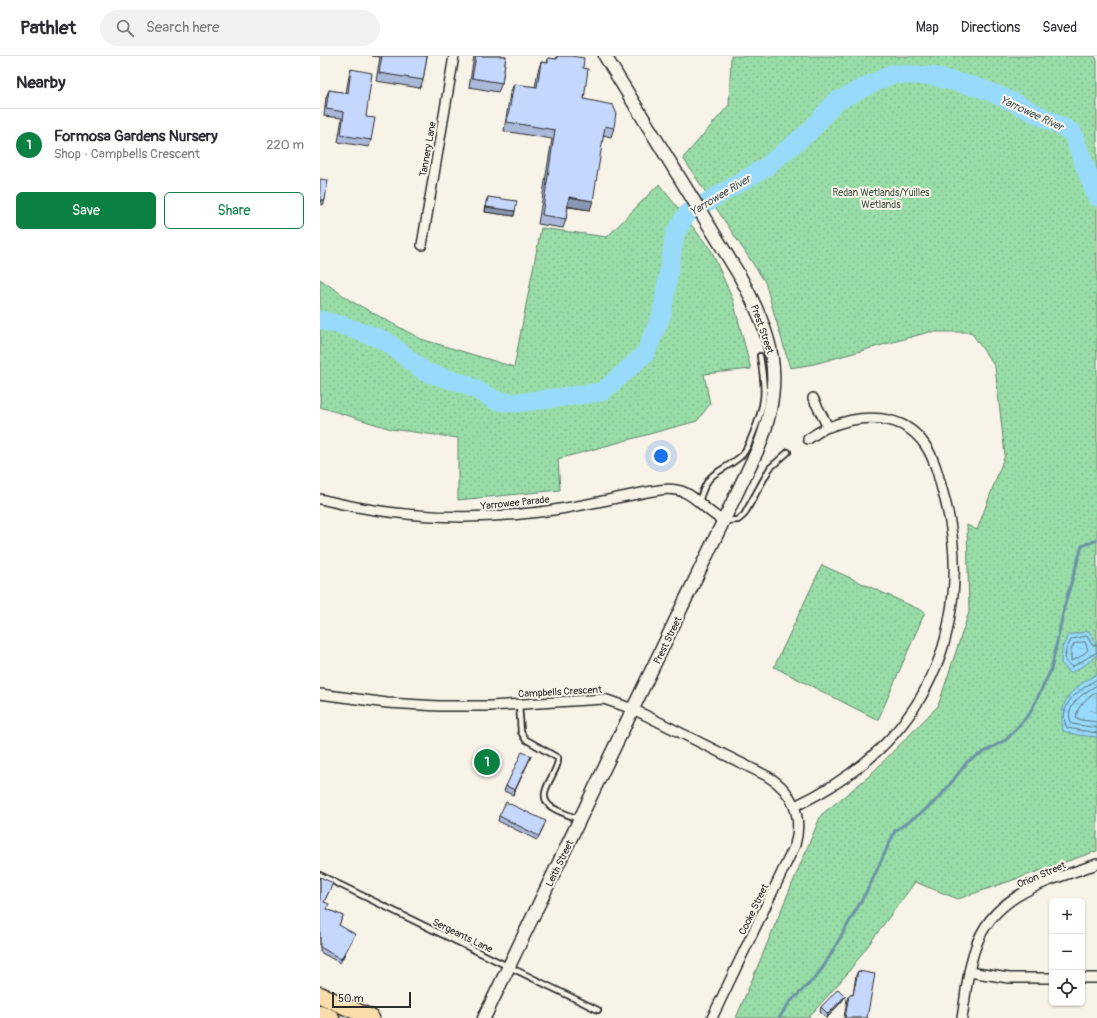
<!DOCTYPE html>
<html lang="en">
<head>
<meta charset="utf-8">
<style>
	body { margin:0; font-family:Pangolin,sans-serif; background:#f2f2f3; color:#2b2b33 }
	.controls { position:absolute; right:12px; bottom:12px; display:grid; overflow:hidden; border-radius:6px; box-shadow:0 1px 3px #0004 }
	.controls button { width:36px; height:36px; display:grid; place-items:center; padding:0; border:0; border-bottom:1px solid #e1e1e2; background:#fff; color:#2b2b33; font:20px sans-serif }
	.scale { position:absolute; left:12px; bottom:10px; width:79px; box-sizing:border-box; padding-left:4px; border:2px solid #2b2b2b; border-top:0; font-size:11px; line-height:14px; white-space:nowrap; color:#2b2b2b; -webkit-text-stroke:3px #f7f3e8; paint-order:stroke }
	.you { position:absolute; left:341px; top:400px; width:14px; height:14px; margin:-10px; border:3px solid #fff; border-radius:50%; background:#1a73e8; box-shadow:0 0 0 6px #1a73e833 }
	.badge { display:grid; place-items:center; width:26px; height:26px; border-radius:50%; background:#0b8043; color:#fff; font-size:13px; font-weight:700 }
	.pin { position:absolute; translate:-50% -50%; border:2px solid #fff; box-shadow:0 1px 4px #0006 }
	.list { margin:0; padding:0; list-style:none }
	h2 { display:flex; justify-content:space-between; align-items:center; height:52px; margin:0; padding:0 16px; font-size:17px }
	h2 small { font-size:13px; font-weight:400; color:#7c7c81 }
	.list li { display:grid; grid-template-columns:26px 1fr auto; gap:12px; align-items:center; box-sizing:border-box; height:72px; padding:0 16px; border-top:1px solid #e1e1e2 }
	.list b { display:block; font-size:15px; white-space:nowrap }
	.list p { margin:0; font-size:13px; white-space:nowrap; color:#7c7c81 }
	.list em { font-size:13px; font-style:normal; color:#7c7c81 }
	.actions { display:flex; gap:8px; padding:12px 16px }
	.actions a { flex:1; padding:9px 0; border:1px solid #0b8043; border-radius:6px; text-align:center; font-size:14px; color:#0b8043 }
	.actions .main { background:#0b8043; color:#fff }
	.icon { flex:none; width:22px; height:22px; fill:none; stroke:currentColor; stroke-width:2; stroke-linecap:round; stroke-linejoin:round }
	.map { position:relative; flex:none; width:777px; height:962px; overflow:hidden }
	header { display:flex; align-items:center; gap:24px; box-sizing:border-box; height:56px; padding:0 20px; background:#fff; border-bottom:1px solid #e1e1e2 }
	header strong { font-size:19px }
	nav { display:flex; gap:22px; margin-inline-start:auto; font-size:14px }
	.search { width:280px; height:36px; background:#f2f2f3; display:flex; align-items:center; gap:10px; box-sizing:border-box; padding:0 14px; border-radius:22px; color:#7c7c81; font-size:15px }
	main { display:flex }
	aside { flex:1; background:#fff }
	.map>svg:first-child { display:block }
	.park { fill:url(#park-dots); stroke:#62846a }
	.water { fill:url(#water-ripples); stroke:#6c94a7 }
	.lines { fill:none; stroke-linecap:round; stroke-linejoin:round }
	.shore { stroke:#57717e; stroke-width:1 }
	.stream { stroke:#6c94a7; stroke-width:3 }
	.river { stroke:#98dafa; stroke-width:19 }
	.lane-casing { stroke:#2b2b2b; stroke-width:8 }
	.street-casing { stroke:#2b2b2b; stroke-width:12 }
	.secondary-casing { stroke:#2b2b2b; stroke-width:15 }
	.highway-casing { stroke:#2b2b2b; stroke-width:19 }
	.lane { stroke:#f7f3e8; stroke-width:4.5 }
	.street { stroke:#f7f3e8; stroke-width:9 }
	.secondary { stroke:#f7f3e8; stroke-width:12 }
	.highway { stroke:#faddab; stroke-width:16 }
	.wall { fill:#aab9da; stroke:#2b2b2b }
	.shaded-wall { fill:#8b96b1; stroke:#2b2b2b }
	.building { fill:#c6d7fd; stroke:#2b2b2b }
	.labels { text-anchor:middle; stroke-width:4; stroke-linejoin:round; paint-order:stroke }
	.street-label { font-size:10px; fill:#2b2b2b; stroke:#f7f3e8 }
	.park-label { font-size:10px; fill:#46574a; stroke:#f7f3e8 }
	.water-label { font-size:11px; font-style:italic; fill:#46575f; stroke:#f7f3e8 }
</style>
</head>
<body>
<header>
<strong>Pathlet</strong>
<div class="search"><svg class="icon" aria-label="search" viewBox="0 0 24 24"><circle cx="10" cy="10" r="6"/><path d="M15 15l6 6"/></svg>Search here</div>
<nav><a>Map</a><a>Directions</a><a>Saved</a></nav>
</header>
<main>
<aside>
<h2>Nearby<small></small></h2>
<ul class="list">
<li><span class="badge">1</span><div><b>Formosa Gardens Nursery</b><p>Shop · Campbells Crescent</p></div><em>220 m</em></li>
</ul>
<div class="actions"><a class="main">Save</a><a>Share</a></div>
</aside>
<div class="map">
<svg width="777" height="962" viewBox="0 0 777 962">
	<defs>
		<pattern id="park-dots" width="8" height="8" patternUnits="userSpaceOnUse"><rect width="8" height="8" fill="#98dca8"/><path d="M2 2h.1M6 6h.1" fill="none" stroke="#83bd91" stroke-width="1.8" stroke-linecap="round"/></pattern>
		<pattern id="water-ripples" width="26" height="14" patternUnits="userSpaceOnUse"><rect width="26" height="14" fill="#98dafa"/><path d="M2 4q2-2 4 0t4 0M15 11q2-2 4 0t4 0" fill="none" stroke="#83bbd6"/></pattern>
	</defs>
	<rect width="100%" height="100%" fill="#f7f3e8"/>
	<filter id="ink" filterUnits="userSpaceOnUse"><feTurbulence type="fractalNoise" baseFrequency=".025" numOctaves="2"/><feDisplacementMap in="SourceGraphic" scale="8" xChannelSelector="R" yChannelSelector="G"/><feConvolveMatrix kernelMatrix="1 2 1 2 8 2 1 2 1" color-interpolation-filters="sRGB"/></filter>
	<g filter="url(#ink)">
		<!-- park -->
		<path class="park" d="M411,0h364l2,4v791l-139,48 -43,-17 -68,92 -39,44h-72l85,-203 47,-38 70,-71 31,-94 -2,-87 10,5 28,-75 -10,-88 -24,-35h-42l-115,32 -24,4 -25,-86 -82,-124 46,-53z
			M339,128l52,66 22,50 18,69 -47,5 6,30 -13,17 -139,38 2,31 -102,10v-62l-67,-9 -71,-22v-128l31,22 70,38 93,28 27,-139 66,9z
			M502,509l103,47 -47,108 -104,-53z"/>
		<!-- water -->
		<path class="water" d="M769,575l6,11 2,13 -12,10 -15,8 -9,-10 1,-15 6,-13z
			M777,618v63l-19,-2 -15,-4c-5,-31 8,-42 34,-57z"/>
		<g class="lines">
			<!-- shore -->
			<path class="shore" d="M765,586l3,8 -8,7 -9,4v-11l3,-6z
				M777,590l-5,-1 -5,-9 -15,3 -6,10 -1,12 7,6 25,-15
				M777,623c-17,11 -41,25 -30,49l30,5
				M777,629c-13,8 -35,21 -25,39l25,4
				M777,636c-11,7 -19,12 -21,26l5,2 16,2"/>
			<!-- stream -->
			<path class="stream" d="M459,962l11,-16 25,-24 9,-12 44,-77 27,-58 30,-21 15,-13 28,-36 39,-22 23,-26 21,-43 14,-66 17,-58 15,-6"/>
			<!-- river -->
			<path class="river" d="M0,264l24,6 42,15 39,31 40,12 32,17 19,2 86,-11 43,-38 17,-40 13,-81 12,-19 79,-47 45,-37 24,-28 57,-28 40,2 48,12 31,13 61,31 25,65"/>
			<defs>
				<path id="lane" d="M379,446c10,-34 17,-25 41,-45 6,-5 9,-14 12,-21 14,-33 14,-45 8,-80
					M404,465l14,-1 6,-5 26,-47 18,-16
					M199,648l2,28 4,7 33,19c2,14 -24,35 -8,48 8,6 20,9 28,13
					M0,819l278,135"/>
				<path id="street" d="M102,189l32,-189
					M493,342l15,29
					M0,443c68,17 141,22 210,14 43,-4 86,-16 129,-23 35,-5 38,17 65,31
					M0,638l67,9 52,3h51l114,-7 29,10 134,67c26,15 36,41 28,69l-83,173
					M475,750c51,-24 97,-60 126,-109 13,-23 24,-50 28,-76 9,-44 6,-89 -7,-132 -4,-15 -8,-31 -17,-44 -22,-33 -64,-31 -96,-18 -8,2 -14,8 -21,12
					M649,916l40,6h43
					M762,922h15
					M642,962c4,-23 5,-47 13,-69 17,-55 73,-68 122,-85"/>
				<path id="secondary" d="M164,962l275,-571c27,-70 14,-111 -21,-174l-133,-217"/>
				<path id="highway" d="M0,939l51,23
					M0,957l11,5"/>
			</defs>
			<!-- lane casing -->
			<use href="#lane" class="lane-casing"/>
			<!-- street casing -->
			<use href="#street" class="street-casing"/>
			<!-- secondary casing -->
			<use href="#secondary" class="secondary-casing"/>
			<!-- highway casing -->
			<use href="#highway" class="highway-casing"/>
			<!-- lane -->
			<use href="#lane" class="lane"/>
			<!-- street -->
			<use href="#street" class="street"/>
			<!-- secondary -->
			<use href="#secondary" class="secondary"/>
			<!-- highway -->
			<use href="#highway" class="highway"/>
		</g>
		<!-- wall -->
		<path class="wall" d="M52,0h55l-4,24 -3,8 -44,-7 4,-24z
			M154,0h32l-4,27 -4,9 -29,-5z
			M237,0h14l12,12 1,31 30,29 -3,9 -8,-2 -13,75 -22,-3 -2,12 -3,9 -25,-4 14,-85 -48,-8 6,-38 4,-9 21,3 3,-16 3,-9 6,1 1,-5 8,1z
			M31,13l15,48 5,23 -2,7 -31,-5 4,-24 -18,-2 2,-19 3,-7 17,3 3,-17z
			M168,141l27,14 -1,5 -29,-4 1,-11z
			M211,700l-18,39 -9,-4 2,-5z
			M179,760l45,10 -7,14 -39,-19z
			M0,821l11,10 -7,15 3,7 16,7 -4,9 14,13 -13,25 -20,-11z
			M538,915l9,47h-23l3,-19 2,-4h4l3,-20z
			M525,940l-2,4 -16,18h-1l-6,-6 1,-5z"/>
		<!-- shaded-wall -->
		<path class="shaded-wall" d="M249,141l24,4 -3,9 -24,-4z
			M0,144h5l-2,5 -3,-1z
			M166,151l29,4 -1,5 -29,-4z
			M211,700l-2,5 -16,34 2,-5z
			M35,878l-2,4 -13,25 1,-4z
			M525,940l-2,4 -16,18 1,-4z"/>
		<!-- building -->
		<path class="building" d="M62,0h45l-4,24 -44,-7z
			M156,0h30l-4,27 -30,-5z
			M237,0h14l13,2 -1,10 5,1 -4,30 29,6 3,7 -2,16 -9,-2 -12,75 -24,-4 -3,22 -24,-4 13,-85 -48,-8 7,-38 23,3 4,-25 7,1v-5l9,1z
			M31,13l21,4 -6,44 9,1 -4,22 -30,-5 3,-23 -18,-3 3,-19 19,3z
			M0,123l8,1 -3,20h-5z
			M168,141l29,4 -2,10 -29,-4z
			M202,696l9,4 -16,34 -9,-4z
			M186,746l40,19 -7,15 -40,-20z
			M0,821l13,6 -9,19 5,2 -2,5 16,7 -4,9 16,9 -14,25 -21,-12z
			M538,915l17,3 -8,44h-22l4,-23h4z
			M518,933l7,7 -17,18 -7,-7z"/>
	</g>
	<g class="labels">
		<!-- street labels -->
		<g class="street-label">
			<text transform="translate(107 93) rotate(-80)" y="4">Tannery Lane</text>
			<text transform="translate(443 273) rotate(71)" y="4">Prest Street</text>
			<text transform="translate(195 446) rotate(-6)" y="4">Yarrowee Parade</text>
			<text transform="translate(347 584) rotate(-64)" y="4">Prest Street</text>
			<text transform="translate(240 635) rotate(-3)" y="4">Campbells Crescent</text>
			<text transform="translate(239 807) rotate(-64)" y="4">Leith Street</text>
			<text transform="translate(721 818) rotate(-23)" y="4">Orion Street</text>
			<text transform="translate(433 853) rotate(-64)" y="4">Cooke Street</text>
			<text transform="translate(143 879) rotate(26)" y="4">Sergeants Lane</text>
		</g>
		<!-- park labels -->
		<g class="park-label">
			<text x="561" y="140">Redan Wetlands/Yuilles<tspan x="561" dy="12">Wetlands</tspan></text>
		</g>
		<!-- water labels -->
		<g class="water-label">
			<text transform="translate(712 57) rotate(25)" y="4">Yarrowee River</text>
			<text transform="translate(400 139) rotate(-31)" y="4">Yarrowee River</text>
		</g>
	</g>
</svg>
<div class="controls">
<button>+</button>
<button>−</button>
<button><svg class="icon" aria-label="locate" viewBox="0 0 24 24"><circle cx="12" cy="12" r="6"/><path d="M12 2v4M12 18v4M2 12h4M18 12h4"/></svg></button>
</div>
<div class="scale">50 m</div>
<div class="you"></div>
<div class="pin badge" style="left:167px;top:706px">1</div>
</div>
</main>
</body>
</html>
